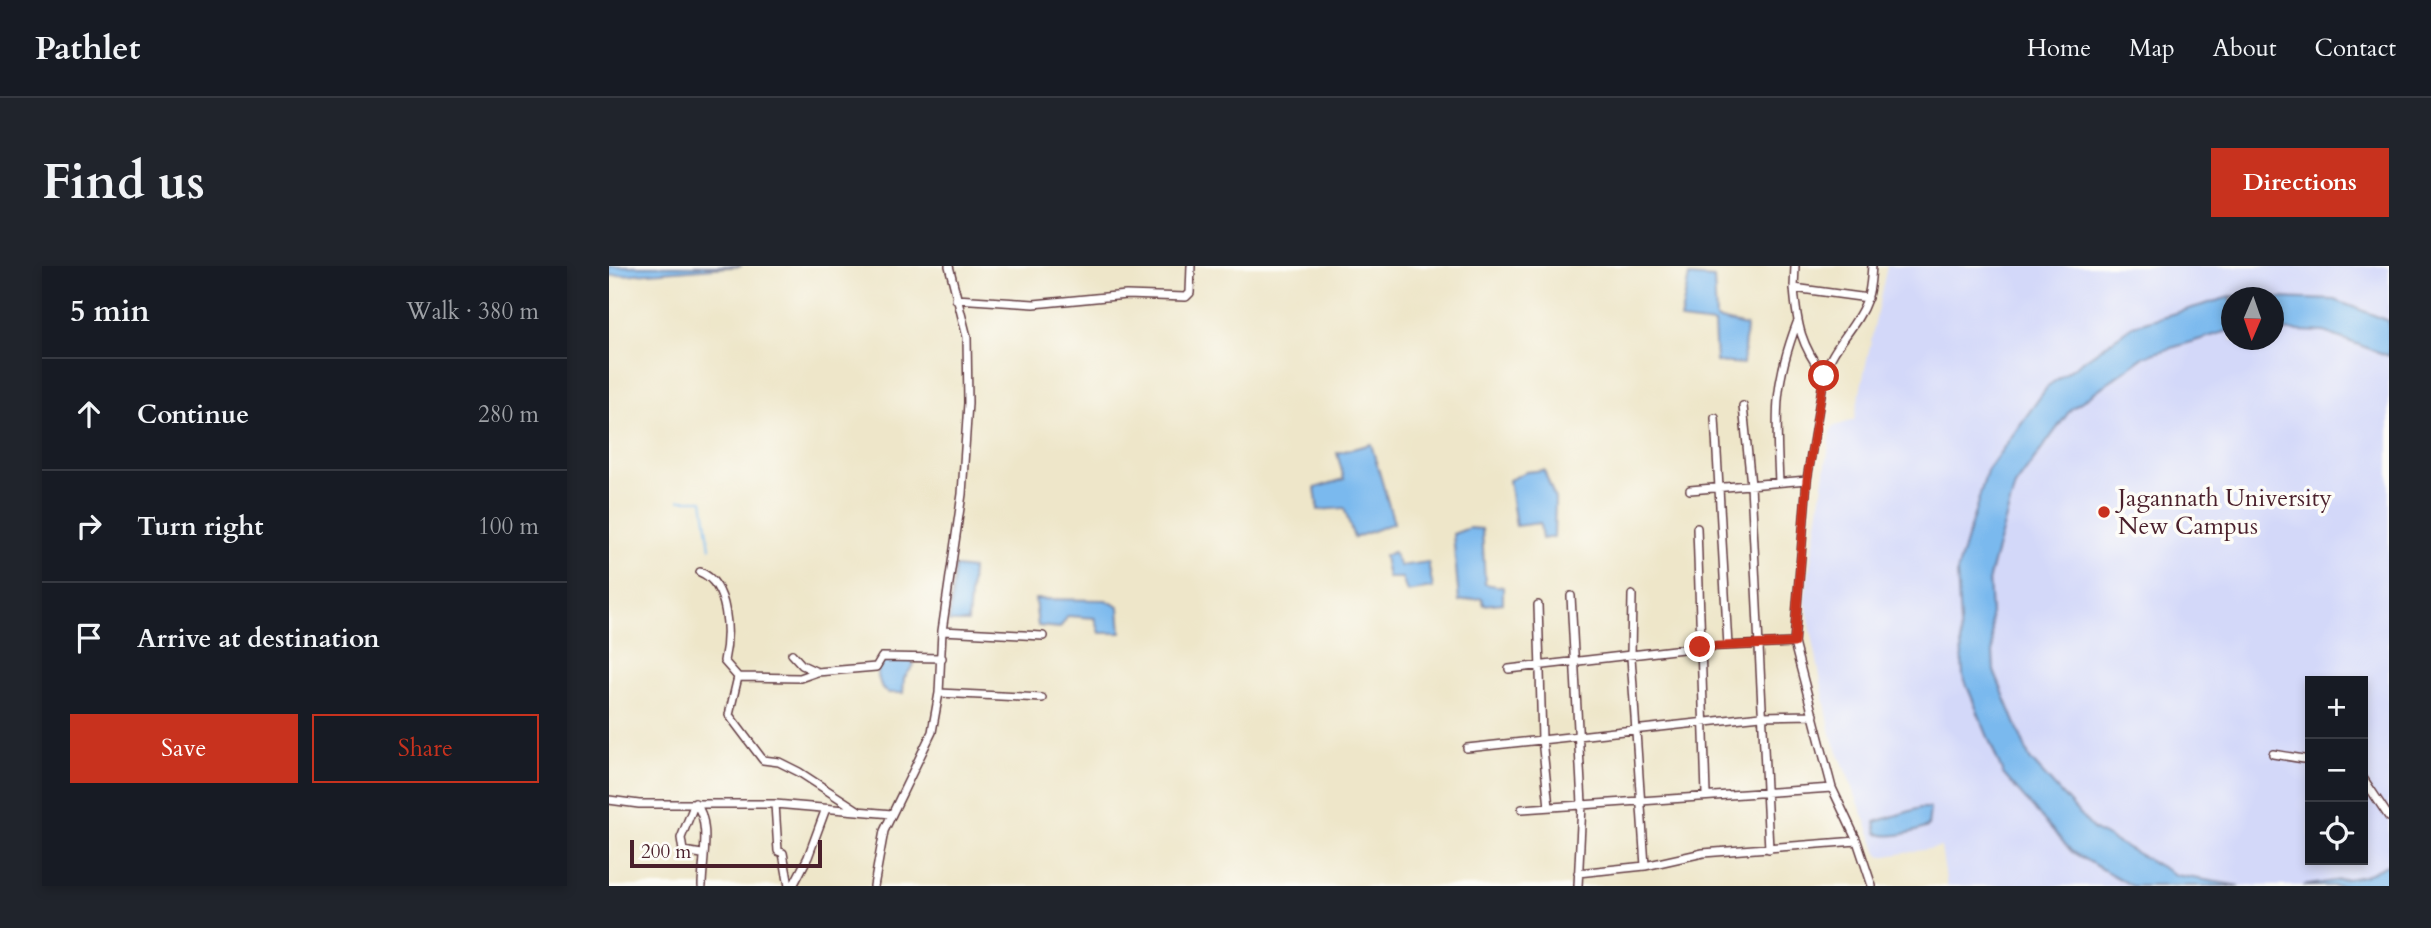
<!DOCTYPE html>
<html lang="en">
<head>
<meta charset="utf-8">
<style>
	body { margin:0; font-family:Cardo,serif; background:#20242c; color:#f1f3f6 }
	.controls { position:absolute; right:21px; bottom:21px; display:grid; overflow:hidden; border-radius:0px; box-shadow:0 4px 10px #0003 }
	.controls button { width:63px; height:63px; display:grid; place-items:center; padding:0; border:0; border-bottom:2px solid #363941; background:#171b24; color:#f1f3f6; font:35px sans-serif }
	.compass { position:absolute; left:1612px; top:21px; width:63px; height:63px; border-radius:50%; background:#171b24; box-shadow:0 4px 10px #0003; rotate:182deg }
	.scale { position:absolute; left:21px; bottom:18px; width:192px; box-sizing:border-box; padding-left:7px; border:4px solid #4a1f2b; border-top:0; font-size:19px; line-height:24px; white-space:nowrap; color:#4a1f2b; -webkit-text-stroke:5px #fdfcf7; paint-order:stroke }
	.stop { position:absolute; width:21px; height:21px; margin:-16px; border:5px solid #c8321e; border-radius:50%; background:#fff }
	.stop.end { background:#c8321e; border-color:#fff; box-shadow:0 2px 7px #0008 }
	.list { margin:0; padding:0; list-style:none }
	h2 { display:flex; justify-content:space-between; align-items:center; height:91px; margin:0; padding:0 28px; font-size:30px }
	h2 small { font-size:23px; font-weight:400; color:#9ea1a6 }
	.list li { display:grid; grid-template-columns:46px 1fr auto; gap:21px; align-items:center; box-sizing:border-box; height:112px; padding:0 28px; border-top:2px solid #363941 }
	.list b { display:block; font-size:26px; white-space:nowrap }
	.list em { font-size:23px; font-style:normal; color:#9ea1a6 }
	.actions { display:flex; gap:14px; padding:21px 28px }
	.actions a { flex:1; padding:16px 0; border:2px solid #c8321e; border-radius:0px; text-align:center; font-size:24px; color:#c8321e }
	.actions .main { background:#c8321e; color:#fff }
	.icon { flex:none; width:38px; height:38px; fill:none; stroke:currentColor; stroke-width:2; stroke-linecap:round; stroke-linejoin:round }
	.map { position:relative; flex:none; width:1780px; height:620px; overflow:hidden; border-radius:0px }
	header { display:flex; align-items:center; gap:42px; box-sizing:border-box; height:98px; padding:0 35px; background:#171b24; border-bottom:2px solid #363941 }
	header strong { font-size:33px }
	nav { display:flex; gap:38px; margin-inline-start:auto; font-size:24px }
	.intro { display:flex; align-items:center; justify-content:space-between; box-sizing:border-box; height:168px; padding:0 42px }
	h1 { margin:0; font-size:49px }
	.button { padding:18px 32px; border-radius:0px; background:#c8321e; color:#fff; font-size:24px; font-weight:700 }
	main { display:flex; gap:42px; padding:0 42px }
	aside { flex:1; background:#171b24; border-radius:0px; box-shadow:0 4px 10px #0003 }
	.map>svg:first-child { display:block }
	.built { fill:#d3d8f9; fill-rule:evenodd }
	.water { fill:#7ab9ee; stroke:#626c8c; stroke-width:2 }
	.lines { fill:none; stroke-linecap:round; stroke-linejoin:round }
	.stream { stroke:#7ab9ee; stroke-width:2 }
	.minor-casing { stroke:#633d43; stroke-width:10 }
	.minor { stroke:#fff; stroke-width:7 }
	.route { stroke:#c8321e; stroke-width:9 }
	.poi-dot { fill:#c8321e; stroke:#fdfcf7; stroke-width:2.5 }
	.labels { text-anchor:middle; stroke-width:7; stroke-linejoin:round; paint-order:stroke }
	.poi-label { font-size:24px; fill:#4a1f2b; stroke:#fdfcf7; text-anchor:start }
</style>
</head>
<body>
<header>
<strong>Pathlet</strong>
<nav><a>Home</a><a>Map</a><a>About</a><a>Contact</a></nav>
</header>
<div class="intro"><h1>Find us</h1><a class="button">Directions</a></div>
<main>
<aside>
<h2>5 min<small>Walk · 380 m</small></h2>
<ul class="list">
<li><svg class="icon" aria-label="ahead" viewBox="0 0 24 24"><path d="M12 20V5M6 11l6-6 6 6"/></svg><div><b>Continue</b></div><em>280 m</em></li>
<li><svg class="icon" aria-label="right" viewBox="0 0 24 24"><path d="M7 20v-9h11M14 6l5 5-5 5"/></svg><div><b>Turn right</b></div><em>100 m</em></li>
<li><svg class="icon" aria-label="arrive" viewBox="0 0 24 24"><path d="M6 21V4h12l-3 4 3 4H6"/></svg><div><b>Arrive at destination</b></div></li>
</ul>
<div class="actions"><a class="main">Save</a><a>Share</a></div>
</aside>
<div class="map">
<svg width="1780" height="620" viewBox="0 0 1780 620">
	<rect width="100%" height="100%" fill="#fdfcf7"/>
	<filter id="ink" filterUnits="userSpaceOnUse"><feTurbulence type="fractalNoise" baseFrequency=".0143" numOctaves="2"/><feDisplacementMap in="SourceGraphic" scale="14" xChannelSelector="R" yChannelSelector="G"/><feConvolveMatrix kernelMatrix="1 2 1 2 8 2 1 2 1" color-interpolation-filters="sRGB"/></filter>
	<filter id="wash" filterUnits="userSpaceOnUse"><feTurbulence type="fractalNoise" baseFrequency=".00686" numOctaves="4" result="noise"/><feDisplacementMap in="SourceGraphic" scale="28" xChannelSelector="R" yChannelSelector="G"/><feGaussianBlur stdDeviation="1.57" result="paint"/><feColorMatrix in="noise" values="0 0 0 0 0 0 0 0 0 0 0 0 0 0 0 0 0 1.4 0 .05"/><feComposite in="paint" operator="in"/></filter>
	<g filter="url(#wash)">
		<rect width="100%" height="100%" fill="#eee6c9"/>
		<!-- built -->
		<path class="built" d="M1278,0h502v620h-442l-6,-39 -61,10 -49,-123 -26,-136 27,-171 22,-7zM1622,32h42v42h-42zM1701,415h53v179h-53z"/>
		<!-- water -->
		<path class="water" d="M0,0h133l-133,10z
			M1080,10l25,2 2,41 30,7 -3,38 -27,-2 -2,-38 -34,-4z
			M1624,30l33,1 -35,1v32l-86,26 -74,53 -56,77 -26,91 5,94 36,88 63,70 83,46 63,11h-107l-60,-34 -69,-78 -40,-98 -6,-104 30,-101 61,-85 86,-61z
			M1665,32l61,2 54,21v35l-65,-24 -50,-2z
			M762,178l23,79 -40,15 -10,-30 -26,2 -3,-22 29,-9 -7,-26z
			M935,204l11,29 -1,38 -12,2 -2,-16 -24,3 -7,-46 17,-8z
			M860,262l13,1 3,55 18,3v16l-19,2 -2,-7 -23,3 -6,-67z
			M784,286l7,14 28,-4 5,26 -26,4 -5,-14h-14l-4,-22z
			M346,301l17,2 -4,53h-19z
			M426,333l71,1 13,7 2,26h-21l-5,-15 -27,-2 -8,12 -22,-2z
			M275,394h27l3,5 -10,13 -1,15h-14l-7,-4 -5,-16z
			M1311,542h10l-2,19c-14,5 -38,13 -51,6l-2,-11z
			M1780,598v22h-86l61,-10z"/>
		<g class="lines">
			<!-- stream -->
			<path class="stream" d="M71,234h23l7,48"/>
		</g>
	</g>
	<g filter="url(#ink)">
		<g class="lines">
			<defs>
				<path id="minor" d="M1186,0l-1,22 74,10
					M1185,22c3,38 7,57 30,88l-17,104 -13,163 38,145 25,53 15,45
					M347,33l78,5 92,-9 60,2 4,-4 1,-27
					M1215,110c7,-29 33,-48 43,-77 4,-10 4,-23 5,-33
					M1134,140l8,79 18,364
					M1106,152l13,228
					M1170,216c-3,-66 -6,-96 18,-159
					M1081,224l117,-10
					M1088,262l9,266
					M91,306c30,12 30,63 24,89l14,16 62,1 17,-6 59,-5 6,-10 60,1
					M962,330l11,208 -4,82
					M929,339l4,134 7,68
					M333,365l101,5
					M183,388l10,11 15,7
					M900,403l191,-22 94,-4
					M129,411l-9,38 34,45 16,2 20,10 60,39
					M330,427l103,5
					M858,482l294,-32 53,-1
					M1664,488l37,6
					M1754,512l26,39
					M0,534l30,4h136l117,10
					M166,538l3,47 5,2 6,33
					M913,543l310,-21
					M1036,600l58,-13 154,-12
					M969,607l67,-7 -14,-209 1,-62
					M93,620c0,-23 10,-65 -7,-83l-14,35 2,13 19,3
					M184,620l15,-29 17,-46
					M265,620l10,-55 48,-99 7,-39 3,-62 20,-137 6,-91 -1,-66 -18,-71"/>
			</defs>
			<!-- minor casing -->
			<use href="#minor" class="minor-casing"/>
			<!-- minor -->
			<use href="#minor" class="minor"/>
		</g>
	</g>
	<g class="lines" filter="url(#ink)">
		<!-- route -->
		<path class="route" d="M1091,381l94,-4 13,-163 17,-104"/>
	</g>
	<!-- markers -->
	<circle class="poi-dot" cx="1495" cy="246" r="7"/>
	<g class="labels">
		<!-- poi labels -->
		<g class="poi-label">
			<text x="1509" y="240">Jagannath University<tspan x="1509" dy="28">New Campus</tspan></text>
		</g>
	</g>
</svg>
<div class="controls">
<button>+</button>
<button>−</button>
<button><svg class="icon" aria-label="locate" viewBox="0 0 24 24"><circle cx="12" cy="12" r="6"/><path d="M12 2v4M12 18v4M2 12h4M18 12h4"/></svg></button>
</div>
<svg class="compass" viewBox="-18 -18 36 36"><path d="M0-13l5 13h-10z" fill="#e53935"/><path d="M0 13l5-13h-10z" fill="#9ea1a6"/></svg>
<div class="scale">200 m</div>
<div class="stop" style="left:1215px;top:110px"></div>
<div class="stop end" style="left:1091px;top:381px"></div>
</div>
</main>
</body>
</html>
